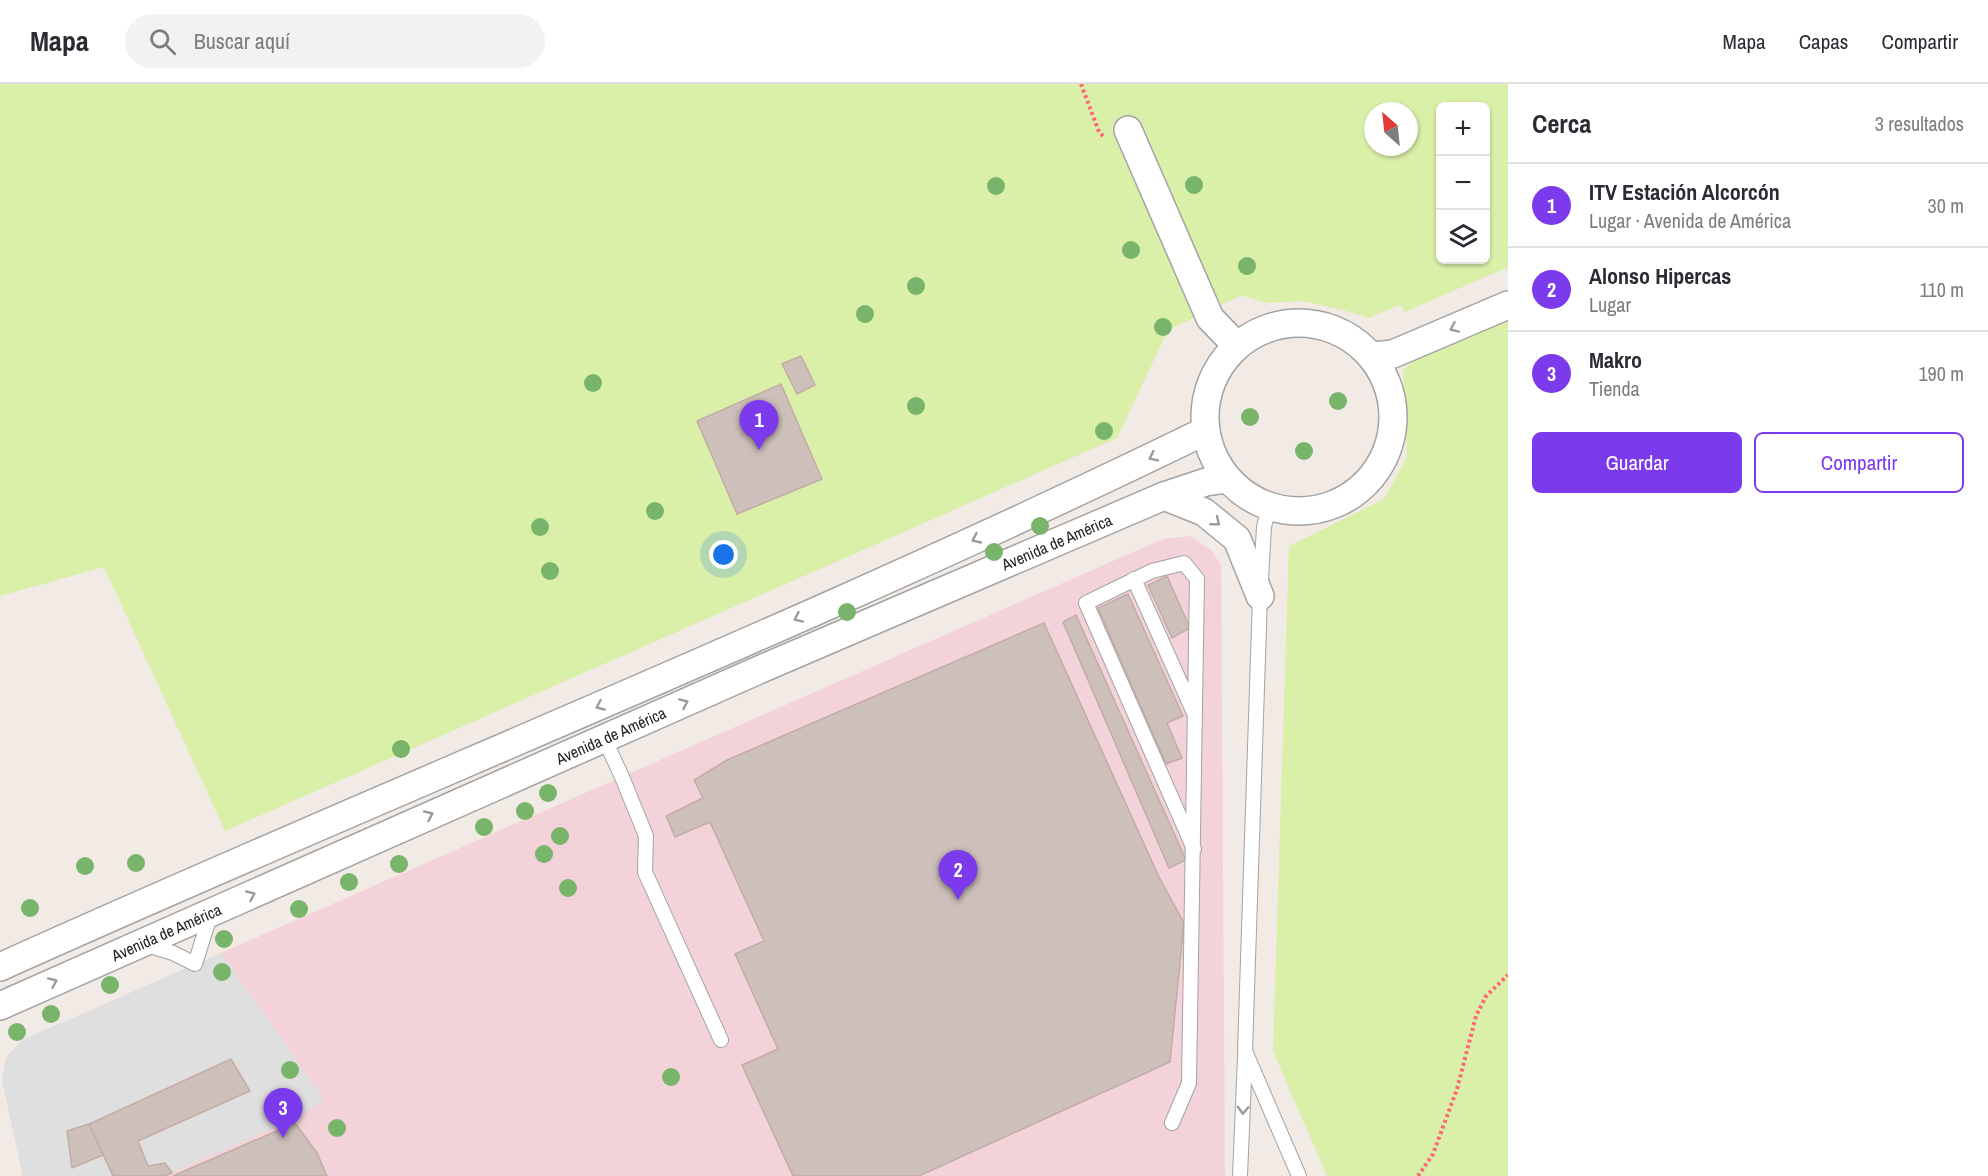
<!DOCTYPE html>
<html lang="es">
<head>
<meta charset="utf-8">
<style>
	body { margin:0; font-family:"Archivo Narrow",sans-serif; background:#f2f2f3; color:#2b2b33 }
	.controls { position:absolute; right:18px; top:18px; display:grid; overflow:hidden; border-radius:9px; box-shadow:0 2px 4px #0004 }
	.controls button { width:54px; height:54px; display:grid; place-items:center; padding:0; border:0; border-bottom:2px solid #e1e1e2; background:#fff; color:#2b2b33; font:30px sans-serif }
	.compass { position:absolute; left:1364px; top:18px; width:54px; height:54px; border-radius:50%; background:#fff; box-shadow:0 2px 4px #0004; rotate:333deg }
	.you { position:absolute; left:724px; top:471px; width:21px; height:21px; margin:-15px; border:4px solid #fff; border-radius:50%; background:#1a73e8; box-shadow:0 0 0 9px #1a73e833 }
	.badge { display:grid; place-items:center; width:39px; height:39px; border-radius:50%; background:#7c3aed; color:#fff; font-size:20px; font-weight:700 }
	.pin { position:absolute; translate:-50% -50px; filter:drop-shadow(0 2px 3px #0008) }
	.pin::after { content:''; position:absolute; top:32px; width:21px; height:18px; background:inherit; clip-path:polygon(0 0,100% 0,50% 100%) }
	.list { margin:0; padding:0; list-style:none }
	h2 { display:flex; justify-content:space-between; align-items:center; height:78px; margin:0; padding:0 24px; font-size:26px }
	h2 small { font-size:20px; font-weight:400; color:#7c7c81 }
	.list li { display:grid; grid-template-columns:39px 1fr auto; gap:18px; align-items:center; box-sizing:border-box; height:84px; padding:0 24px; border-top:2px solid #e1e1e2 }
	.list b { display:block; font-size:22px; white-space:nowrap }
	.list p { margin:0; font-size:20px; white-space:nowrap; color:#7c7c81 }
	.list em { font-size:20px; font-style:normal; color:#7c7c81 }
	.actions { display:flex; gap:12px; padding:18px 24px }
	.actions a { flex:1; padding:14px 0; border:2px solid #7c3aed; border-radius:9px; text-align:center; font-size:21px; color:#7c3aed }
	.actions .main { background:#7c3aed; color:#fff }
	.icon { flex:none; width:33px; height:33px; fill:none; stroke:currentColor; stroke-width:2; stroke-linecap:round; stroke-linejoin:round }
	.map { position:relative; flex:none; width:1508px; height:1092px; overflow:hidden }
	header { display:flex; align-items:center; gap:36px; box-sizing:border-box; height:84px; padding:0 30px; background:#fff; border-bottom:2px solid #e1e1e2 }
	header strong { font-size:28px }
	nav { display:flex; gap:33px; margin-inline-start:auto; font-size:21px }
	.search { width:420px; height:54px; background:#f2f2f3; display:flex; align-items:center; gap:15px; box-sizing:border-box; padding:0 21px; border-radius:33px; color:#7c7c81; font-size:22px }
	main { display:flex }
	aside { flex:1; background:#fff }
	.map>svg:first-child { display:block }
	.commercial { fill:#f3d3d9 }
	.grass { fill:#daefa7; fill-rule:evenodd }
	.parking { fill:#dfdfdf }
	.building { fill:#cdbfba; stroke:#c4aca6; stroke-width:1.5 }
	.lines { fill:none; stroke-linecap:round; stroke-linejoin:round }
	.lane-casing { stroke:#a3a3a3; stroke-width:16 }
	.street-casing { stroke:#a3a3a3; stroke-width:30 }
	.path { stroke:#ff6779; stroke-width:4; stroke-dasharray:3 3; stroke-linecap:butt }
	.lane { stroke:#fff; stroke-width:14 }
	.street { stroke:#fff; stroke-width:27 }
	.tree { fill:#78b469 }
	.oneway { stroke:#9a9a9a }
	.labels { text-anchor:middle; stroke-width:4.5; stroke-linejoin:round; paint-order:stroke }
	.street-label { font-size:16px; fill:#1f1f1f; stroke:#fff }
</style>
</head>
<body>
<header>
<strong>Mapa</strong>
<div class="search"><svg class="icon" aria-label="search" viewBox="0 0 24 24"><circle cx="10" cy="10" r="6"/><path d="M15 15l6 6"/></svg>Buscar aquí</div>
<nav><a>Mapa</a><a>Capas</a><a>Compartir</a></nav>
</header>
<main>
<div class="map">
<svg width="1508" height="1092" viewBox="0 0 1508 1092">
	<rect width="100%" height="100%" fill="#f1eae5"/>
	<!-- commercial -->
	<path class="commercial" d="M1190,452l21,14 10,15 4,611h-1202l-21,-96 4,-22 16,-18 165,-65 34,-22 942,-414z"/>
	<!-- grass -->
	<path class="grass" d="M0,0h1508v183l-103,45 -5,-7 -31,13 -26,-8 -40,-9 -37,2 -24,-8 -74,35 -51,108 -892,393 -121,-264 -104,29zM1440,22h46v154h-46zM1373,27h36v36h-36z
		M1508,233v859h-181l-54,-125 16,-505 95,-47 23,-42 -4,-87 25,-20z"/>
	<!-- parking -->
	<path class="parking" d="M221,869l103,146 -23,17 -136,60h-142l-21,-96 4,-22 16,-18z"/>
	<!-- building -->
	<path class="building" d="M801,272l14,29 -18,9 -15,-30z
		M781,300l41,95 -85,35 -40,-93z
		M1167,492l23,52 -18,10 -24,-53z
		M1128,510l55,122 -16,7 15,35 -16,6 -68,-156z
		M1076,531l110,245 -17,8 -106,-246z
		M1044,539l115,254 25,46 -14,139 -251,114h-126l-51,-111 36,-16 -43,-95 29,-13 -54,-119 -35,15 -9,-21 37,-18 -9,-18 33,-20z
		M231,975l19,32 -112,50 10,25 17,-3 7,10 -7,3h-52l-24,-52z
		M295,1039l22,30 10,23h-154z
		M89,1040l14,31 -31,13 -5,-37z"/>
	<g class="lines">
		<defs>
			<path id="lane" d="M1269,423l-5,20 -4,69 -15,455 54,125
				M1134,495l60,134
				M604,654l18,39 24,59 -1,36 76,168
				M144,860l29,9 22,11 16,-51
				M1172,1039l17,-40 8,-504 -13,-16 -32,8 -66,32 108,246
				M1240,1092l5,-120"/>
			<g id="street">
				<path d="M1128,46l82,188 27,28"/>
				<circle cx="1299" cy="333" r="94"/>
				<path d="M1373,272l20,-2 115,-49"/>
				<path d="M1164,412l40,16 33,27 23,57"/>
				<path d="M0,883c401,-181 810,-343 1205,-536"/>
				<path id="s1" d="M0,922l761,-337 403,-173 42,-14 21,-3"/>
			</g>
		</defs>
		<!-- lane casing -->
		<use href="#lane" class="lane-casing"/>
		<!-- street casing -->
		<use href="#street" class="street-casing"/>
		<!-- path -->
		<path class="path" d="M1081,0l18,48 4,4
			M1418,1092l15,-22 24,-65 19,-73 10,-20 22,-21"/>
		<!-- lane -->
		<use href="#lane" class="lane"/>
		<!-- street -->
		<use href="#street" class="street"/>
	</g>
	<!-- trees -->
	<g class="tree">
		<circle cx="1194" cy="101" r="9"/>
		<circle cx="996" cy="102" r="9"/>
		<circle cx="1131" cy="166" r="9"/>
		<circle cx="1247" cy="182" r="9"/>
		<circle cx="916" cy="202" r="9"/>
		<circle cx="865" cy="230" r="9"/>
		<circle cx="1163" cy="243" r="9"/>
		<circle cx="593" cy="299" r="9"/>
		<circle cx="1338" cy="317" r="9"/>
		<circle cx="916" cy="322" r="9"/>
		<circle cx="1250" cy="333" r="9"/>
		<circle cx="1104" cy="347" r="9"/>
		<circle cx="1304" cy="367" r="9"/>
		<circle cx="655" cy="427" r="9"/>
		<circle cx="1040" cy="442" r="9"/>
		<circle cx="540" cy="443" r="9"/>
		<circle cx="994" cy="468" r="9"/>
		<circle cx="550" cy="487" r="9"/>
		<circle cx="847" cy="528" r="9"/>
		<circle cx="401" cy="665" r="9"/>
		<circle cx="548" cy="709" r="9"/>
		<circle cx="525" cy="727" r="9"/>
		<circle cx="484" cy="743" r="9"/>
		<circle cx="560" cy="752" r="9"/>
		<circle cx="544" cy="770" r="9"/>
		<circle cx="136" cy="779" r="9"/>
		<circle cx="399" cy="780" r="9"/>
		<circle cx="85" cy="782" r="9"/>
		<circle cx="349" cy="798" r="9"/>
		<circle cx="568" cy="804" r="9"/>
		<circle cx="30" cy="824" r="9"/>
		<circle cx="299" cy="825" r="9"/>
		<circle cx="224" cy="855" r="9"/>
		<circle cx="222" cy="888" r="9"/>
		<circle cx="110" cy="901" r="9"/>
		<circle cx="51" cy="930" r="9"/>
		<circle cx="17" cy="948" r="9"/>
		<circle cx="290" cy="986" r="9"/>
		<circle cx="671" cy="993" r="9"/>
		<circle cx="337" cy="1044" r="9"/>
	</g>
	<!-- one-way arrows -->
	<defs><path id="oneway-chevron" d="M-2-3.5L2.5 0L-2 3.5" fill="none" stroke-width="1.6" stroke-linecap="round" stroke-linejoin="round" transform="scale(1.5)"/></defs>
	<g class="oneway">
		<use href="#oneway-chevron" transform="translate(1454 244) rotate(156)"/>
		<use href="#oneway-chevron" transform="translate(1153 373) rotate(154)"/>
		<use href="#oneway-chevron" transform="translate(1216 438) rotate(39)"/>
		<use href="#oneway-chevron" transform="translate(976 455) rotate(155)"/>
		<use href="#oneway-chevron" transform="translate(798 534) rotate(156)"/>
		<use href="#oneway-chevron" transform="translate(684 619) rotate(-24)"/>
		<use href="#oneway-chevron" transform="translate(600 622) rotate(156)"/>
		<use href="#oneway-chevron" transform="translate(429 731) rotate(-24)"/>
		<use href="#oneway-chevron" transform="translate(251 811) rotate(-24)"/>
		<use href="#oneway-chevron" transform="translate(53 898) rotate(-24)"/>
		<use href="#oneway-chevron" transform="translate(1243 1026) rotate(92)"/>
	</g>
	<g class="labels">
		<!-- street labels -->
		<g class="street-label">
			<text dy="6" stroke="none"><textPath href="#s1" startOffset="1154">Avenida de América</textPath></text>
			<text dy="6" stroke="none"><textPath href="#s1" startOffset="668">Avenida de América</textPath></text>
			<text dy="6" stroke="none"><textPath href="#s1" startOffset="182">Avenida de América</textPath></text>
		</g>
	</g>
</svg>
<div class="controls">
<button>+</button>
<button>−</button>
<button><svg class="icon" aria-label="layers" viewBox="0 0 24 24"><path d="M12 4l9 5-9 5-9-5zM3 14l9 5 9-5"/></svg></button>
</div>
<svg class="compass" viewBox="-18 -18 36 36"><path d="M0-13l5 13h-10z" fill="#e53935"/><path d="M0 13l5-13h-10z" fill="#7c7c81"/></svg>
<div class="you"></div>
<div class="pin badge" style="left:759px;top:366px">1</div>
<div class="pin badge" style="left:958px;top:816px">2</div>
<div class="pin badge" style="left:283px;top:1054px">3</div>
</div>
<aside>
<h2>Cerca<small>3 resultados</small></h2>
<ul class="list">
<li><span class="badge">1</span><div><b>ITV Estación Alcorcón</b><p>Lugar · Avenida de América</p></div><em>30 m</em></li>
<li><span class="badge">2</span><div><b>Alonso Hipercas</b><p>Lugar</p></div><em>110 m</em></li>
<li><span class="badge">3</span><div><b>Makro</b><p>Tienda</p></div><em>190 m</em></li>
</ul>
<div class="actions"><a class="main">Guardar</a><a>Compartir</a></div>
</aside>
</main>
</body>
</html>
